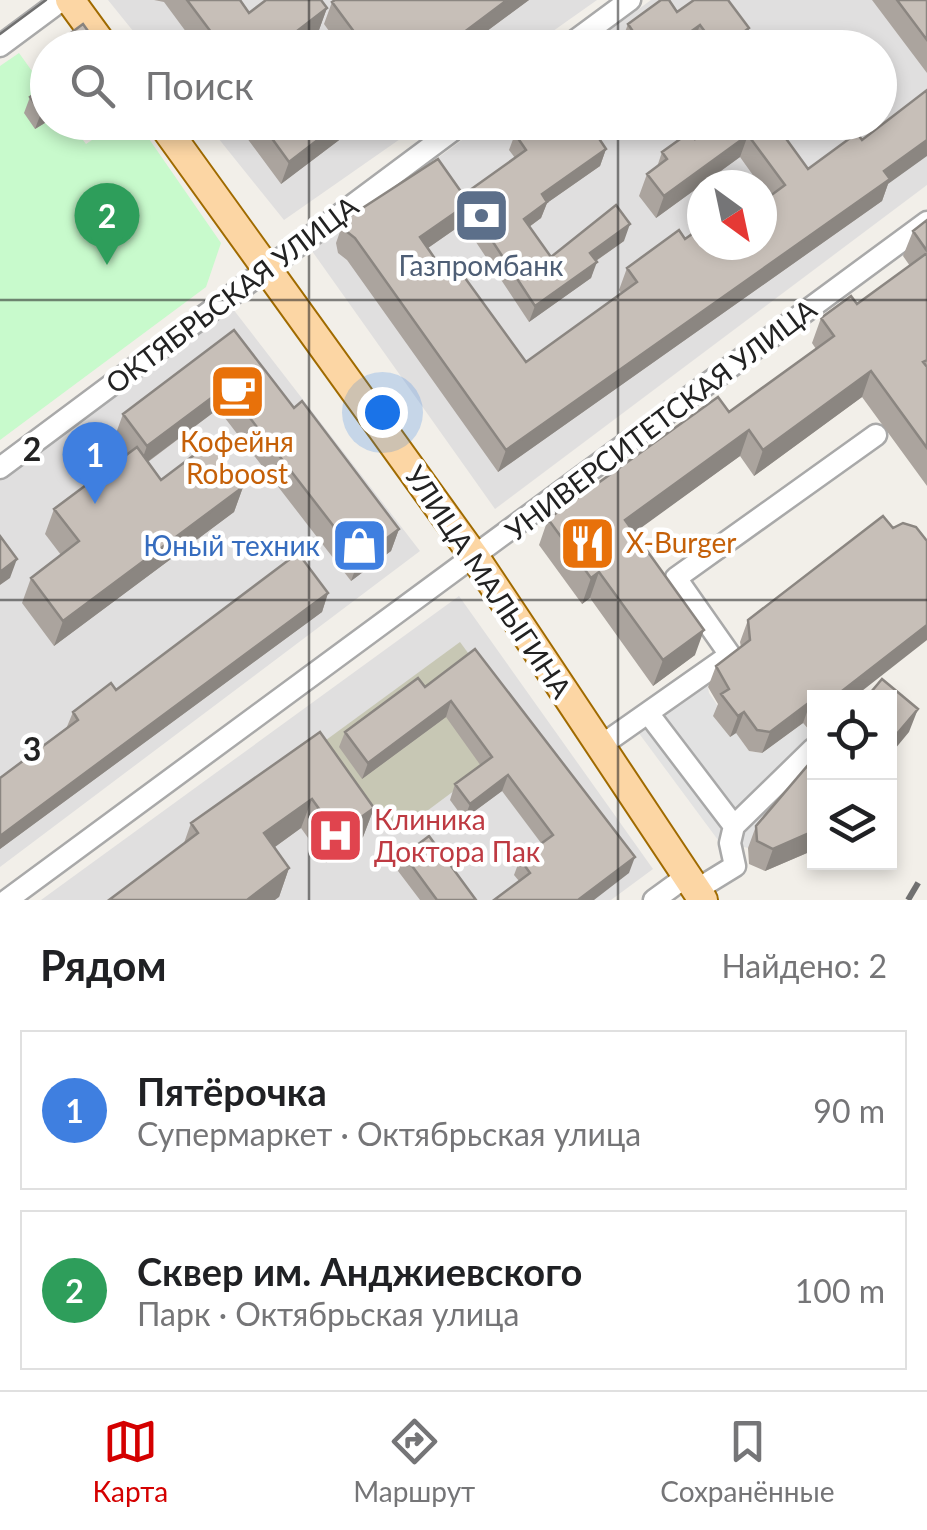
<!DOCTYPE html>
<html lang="ru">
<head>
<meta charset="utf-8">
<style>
	body { margin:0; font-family:Lato,sans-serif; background:#f2f2f2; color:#202124 }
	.controls { position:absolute; right:30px; bottom:30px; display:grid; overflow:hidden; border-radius:0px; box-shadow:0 5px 15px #0003 }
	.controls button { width:90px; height:90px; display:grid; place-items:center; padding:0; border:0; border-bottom:2px solid #e0e0e0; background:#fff; color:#202124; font:50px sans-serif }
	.compass { position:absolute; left:687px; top:170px; width:90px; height:90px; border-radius:50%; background:#fff; box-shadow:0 5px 15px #0003; rotate:147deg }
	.you { position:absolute; left:382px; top:412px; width:35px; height:35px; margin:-25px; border:8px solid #fff; border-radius:50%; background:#1a73e8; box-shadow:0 0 0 15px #1a73e833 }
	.badge { display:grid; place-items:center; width:65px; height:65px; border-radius:50%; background:#d40000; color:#fff; font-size:32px; font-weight:700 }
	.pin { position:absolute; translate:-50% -82px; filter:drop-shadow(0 2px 5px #0008) }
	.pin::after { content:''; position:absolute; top:52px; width:35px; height:30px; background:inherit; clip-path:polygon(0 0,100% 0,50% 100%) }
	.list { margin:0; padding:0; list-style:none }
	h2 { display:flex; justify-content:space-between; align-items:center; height:130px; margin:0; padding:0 40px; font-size:42px }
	h2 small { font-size:32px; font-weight:400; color:#757577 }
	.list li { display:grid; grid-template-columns:65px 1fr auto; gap:30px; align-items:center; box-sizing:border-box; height:160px; margin:0 20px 20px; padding:0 20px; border:2px solid #e0e0e0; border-radius:0px }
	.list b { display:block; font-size:38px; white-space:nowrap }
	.list p { margin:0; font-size:32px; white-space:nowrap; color:#757577 }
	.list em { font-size:32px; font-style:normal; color:#757577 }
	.icon { flex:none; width:55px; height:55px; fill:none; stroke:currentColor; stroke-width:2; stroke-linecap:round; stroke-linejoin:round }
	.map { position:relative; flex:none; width:927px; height:900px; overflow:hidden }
	.search { position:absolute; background:#fff; box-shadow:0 5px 15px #0003; left:30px; right:30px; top:30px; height:110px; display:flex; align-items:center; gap:25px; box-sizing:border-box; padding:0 35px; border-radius:55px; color:#757577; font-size:38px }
	.sheet { height:490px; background:#fff }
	nav { display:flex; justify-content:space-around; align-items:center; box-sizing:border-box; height:140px; border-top:2px solid #e0e0e0; background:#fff; font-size:28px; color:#757577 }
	nav a { display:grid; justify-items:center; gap:5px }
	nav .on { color:#d40000 }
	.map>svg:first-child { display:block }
	.residential { fill:#e0dfdf; fill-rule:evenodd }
	.construction { fill:#c7c7b4 }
	.park { fill:#c8facc }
	.parking { fill:#e2e2e2 }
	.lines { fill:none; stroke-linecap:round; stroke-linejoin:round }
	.minor-casing { stroke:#a9a9a9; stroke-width:25 }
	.major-casing { stroke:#a06b00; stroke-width:32 }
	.minor { stroke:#fff; stroke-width:20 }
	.major { stroke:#fcd6a4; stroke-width:28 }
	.tram { stroke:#707070; stroke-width:2.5 }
	.rail { stroke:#707070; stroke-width:6; stroke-dasharray:20 20; stroke-linecap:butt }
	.wall { fill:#aba49e }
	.shaded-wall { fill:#8b8681 }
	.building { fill:#c7bfb8; stroke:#8b8681; stroke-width:2.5 }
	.grid { fill:none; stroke:#222; stroke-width:2.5; stroke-opacity:0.55 }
	.labels { text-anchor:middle; stroke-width:9; stroke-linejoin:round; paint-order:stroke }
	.service-label { font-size:28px; fill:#4e5e75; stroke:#fff }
	.street-label { font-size:28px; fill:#222; stroke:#fff }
	.food-label { font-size:28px; fill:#c56008; stroke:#fff }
	.shop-label { font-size:28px; fill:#366cbe; stroke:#fff; text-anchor:end }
	.health-label { font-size:28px; fill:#be3a42; stroke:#fff; text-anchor:start }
	.grid-label { font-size:32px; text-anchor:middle; font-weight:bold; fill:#222; stroke:#fff; stroke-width:9; stroke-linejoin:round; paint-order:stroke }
</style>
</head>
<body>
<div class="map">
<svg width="927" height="900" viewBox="0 0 927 900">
	<rect width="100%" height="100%" fill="#f2efe9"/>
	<!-- residential -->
	<path class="residential" d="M108,0h489l-68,48 -383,-1z
		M651,0h276v185l-432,324 -183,-258 173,-128 395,-1v-74l-293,-1zM702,185h60v60h-60z
		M206,123h217l-139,97z
		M233,309l187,242 -420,316v-386z
		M459,596l194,273 -42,31h-570z"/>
	<!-- construction -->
	<path class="construction" d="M460,642l58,79 -1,23 -121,90 -74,-91z"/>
	<!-- park -->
	<path class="park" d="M19,53l28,39 1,30 22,1 16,21 31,-21h21l83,120 -15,44 -206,153v-374z"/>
	<!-- parking -->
	<path class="parking" d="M706,676l3,17 40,58 13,2 41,-30 11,14v33l-66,78 -30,-8 -83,-112z"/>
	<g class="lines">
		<defs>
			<path id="minor" d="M0,46l62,-46
				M565,48l65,-48
				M0,468l464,-346
				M648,713l86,113 -4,17 5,23 -39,24
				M599,747l131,-92 -54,-77 200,-143
				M734,826l79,-77
				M7,900l920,-678
				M654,900l33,-24"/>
			<path id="major" d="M70,0l35,48
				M161,122l315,437 227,341"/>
		</defs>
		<!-- minor casing -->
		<use href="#minor" class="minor-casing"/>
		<!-- major casing -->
		<use href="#major" class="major-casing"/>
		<!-- minor -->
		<use href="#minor" class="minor"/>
		<!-- major -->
		<use href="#major" class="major"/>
		<!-- tram -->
		<path class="tram" d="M0,34l46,-34"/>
		<!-- rail -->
		<path class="rail" d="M908,900l19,-32"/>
	</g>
	<!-- wall -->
	<path class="wall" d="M154,0h86l9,13 78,-5 -8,22 -23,18h-98l-34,-46z
		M529,0l-65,48h-129l4,-3 -15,-21 8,-22z
		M872,0h55v73z
		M677,12l72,16 -6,16 -4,4h-40l-5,-7 -8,7h-59l-5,-8 6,-16z
		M30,97l18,24 -13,8 -11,-16z
		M88,122h18l-12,9z
		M235,122h128l-82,62z
		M531,122h58l17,27 -6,17 -53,37 -6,15 -12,9 22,30 73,-16 -28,20 -5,17 -62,44 -67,-101 -1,4 -33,23 21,31 77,83 95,-69 -2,-3 8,-22 58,-29 17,6 67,-48 -7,-12h-2l-20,-28 -84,61 -17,-22 8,-22 10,-7 5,-15 33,-13 79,-17 34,47 80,15 -6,17 -384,271 -151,-212 -9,-7 -2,-10 8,-23 119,-25 52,-37 -6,-8 6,-16z
		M927,220v266l-65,-89 -108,79 -14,-20 -106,76 61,123 -42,31 -63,-88 -8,6 -43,-59 9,-26 181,-107 87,-63 -4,-6 9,-25 36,-14 53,-38 -7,-10 10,-25z
		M234,330l60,78 105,121 -8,22 -40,30 -133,-172 -70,53 13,18 82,7 -9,25 -180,134 -32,-43 9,-25 30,-23 -16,-21 9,-25 74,-55 -13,-18 8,-22z
		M328,593l-6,19 -322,237v-71l66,-49 7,-17 43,-22z
		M748,620l66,78v29l-4,4 -7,-8 -41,30 -13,-2 -13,-18 -6,4 -17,-21 5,-12 -10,-17 8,-21 25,-19 -1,-5z
		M475,649l154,224 -110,8 -5,-6 6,-16 21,-16 -39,-52 -38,28 -14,-19 5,-16 26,-18 -35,-49 -84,62 -23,-32 6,-15 80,-45z
		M320,732l54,76 -11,29 -37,26 -25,-35 -26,19 14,21 -10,29 -95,-54 7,-20z
		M756,826l51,27 -42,18 -16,-7 -1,-16z
		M404,855l72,45h-56l-22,-29z"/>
	<!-- shaded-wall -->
	<path class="shaded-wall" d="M507,0h22l-65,48h-21z
		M327,8l-8,22 -23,18h-21z
		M700,25l-6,16 -8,7h-18z
		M749,28l-6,16 -4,4h-17z
		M48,108v13l-13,8 6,-16z
		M97,122h9l-12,9z
		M341,122h22l-82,62 8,-22z
		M748,135l-8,22 -84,61 8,-22z
		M927,140v16l-39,28 -6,17 -384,271 8,-22z
		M606,149l-6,17 -53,37 -6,15 -23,17 6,-16 18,-25z
		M469,203l-8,22 -49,34 8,-22z
		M630,224l-6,17 -40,28 6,-16z
		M597,262l-6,16 -62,44 6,-16z
		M871,371l-9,26 -108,79 9,-26z
		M226,387l-8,22 -79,59 8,-22z
		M749,430l-9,26 -124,90 9,-26z
		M243,487l-9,25 -180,134 9,-25z
		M399,529l-8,22 -40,30 8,-22z
		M17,559l-7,19 -10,7v-13z
		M599,572l-9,26 -8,6 9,-26z
		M328,593l-6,19 -322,237v-13z
		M927,625v15l-74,58h-20z
		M704,630l-9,25 -42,31 10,-26z
		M451,701l-5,16 -84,62 6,-16z
		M811,701l-8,22 -41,30 8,-21z
		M918,709l-9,23 -19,23v-13z
		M744,712l-8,21 -6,4 8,-21z
		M508,775l-6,16 -38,28 6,-15z
		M312,799l-11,29 -47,34 10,-29z
		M374,808l-11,29 -37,26 11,-29z
		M814,831v14l-7,8 -42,18 8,-22z
		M635,857l-6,16 -35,27h-16z
		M289,868l-10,29 -4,3h-28z"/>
	<!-- building -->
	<path class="building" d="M187,0h53l9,13 17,-13h55l6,8 -52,40h-52z
		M335,0h172l-64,48h-108l20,-15 -23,-31z
		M661,0h8l8,12 17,-12h34l21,28 -27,20h-5l-17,-23 -32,23h-36l8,-6 -12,-18z
		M897,0h30v40z
		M83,24l17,24h-48v-1z
		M829,38l7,10h-21z
		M48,84v24l-7,5 -11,-16z
		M927,90v50l-43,31 6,8 -384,271 -151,-212 -9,-7 -2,-11 94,-61 31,44 -49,34 29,42 11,-8 66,91 111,-80 -10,-14 52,-38 6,9 17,-12v18h60v-43l23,-17 -37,-50 -84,61 -17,-22 20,-15 -5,-7 28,-20 5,7 22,-17h57l34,47 49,-36 5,7z
		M260,122h81l-52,40z
		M531,122h57l18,27 -64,45 5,8 -23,17 27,38 65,-52 14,19 -40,29 7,9 -62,44 -67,-102 1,-1 -6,-8 63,-45 -11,-16z
		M927,220v31l-14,-20z
		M927,253v107l-4,2 4,5v81l-56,-77 -108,79 -14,-20 -124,90 79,110 -41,30 -64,-88 -8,6 -43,-59 170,-122 11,15 105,-76 -13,-18 30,-22 6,8z
		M234,330l60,78 8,-7 97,128 -40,30 -133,-172 -79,59 -24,-32z
		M210,443l33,44 -180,134 -32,-43 48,-37 -25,-32 83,-62 24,33z
		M883,516l10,12 10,-5 13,4 11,14v84l-94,73h-19v8l-3,-5 -41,31 -13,-2 -13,-18 -6,4 -17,-22 8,-5 -13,-23 34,-26 -2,-20z
		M0,536l17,23 -17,13z
		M298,553l30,40 -328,243v-58l78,-58 -5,-8 38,-29 5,7z
		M475,649l160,208 -57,43h-84l36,-27 -10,-14 33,-24 -45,-60 -38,29 -15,-20 37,-27 -41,-56 -83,62 -23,-31 73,-54 7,9z
		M882,679l36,30 -28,33v-44h-24z
		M320,732l54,76 -37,26 -25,-35 -48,34 25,35 -42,32h-138l89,-67 -7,-10z
		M814,758v73l-41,18 -16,-8 -1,-15z
		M429,836l47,64h-39l-33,-45z"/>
	<!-- grid -->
	<path class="grid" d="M309,0v48M618,0v48M309,122v778M618,122v778M0,300h927M0,600h927"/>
	<!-- icons -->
	<defs>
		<symbol id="bank-square" viewBox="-11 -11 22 22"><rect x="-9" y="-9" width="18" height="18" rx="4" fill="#5c6f8a" stroke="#fff"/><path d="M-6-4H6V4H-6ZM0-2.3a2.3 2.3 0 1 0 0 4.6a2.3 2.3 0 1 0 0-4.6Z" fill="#fff"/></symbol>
		<symbol id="cafe-square" viewBox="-11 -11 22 22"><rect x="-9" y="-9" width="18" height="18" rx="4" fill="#e8710a" stroke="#fff"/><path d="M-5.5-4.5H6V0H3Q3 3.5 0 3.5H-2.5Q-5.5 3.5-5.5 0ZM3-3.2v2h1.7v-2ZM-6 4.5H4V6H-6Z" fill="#fff"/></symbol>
		<symbol id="restaurant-square" viewBox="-11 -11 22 22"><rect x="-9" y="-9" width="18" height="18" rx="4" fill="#e8710a" stroke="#fff"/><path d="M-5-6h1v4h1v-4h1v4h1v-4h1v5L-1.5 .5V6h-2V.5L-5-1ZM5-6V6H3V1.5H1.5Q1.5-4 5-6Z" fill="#fff"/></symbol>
		<symbol id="shop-square" viewBox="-11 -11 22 22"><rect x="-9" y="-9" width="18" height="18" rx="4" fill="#3f7fe0" stroke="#fff"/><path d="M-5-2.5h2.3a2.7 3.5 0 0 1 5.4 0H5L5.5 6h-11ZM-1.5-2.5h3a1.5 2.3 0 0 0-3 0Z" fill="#fff"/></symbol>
		<symbol id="hospital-square" viewBox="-11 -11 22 22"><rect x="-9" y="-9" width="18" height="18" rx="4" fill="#e0444e" stroke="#fff"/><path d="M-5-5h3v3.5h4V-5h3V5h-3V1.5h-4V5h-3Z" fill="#fff"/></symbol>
	</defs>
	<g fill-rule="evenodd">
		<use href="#bank-square" x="450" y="184" width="63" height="63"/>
		<use href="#cafe-square" x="206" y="360" width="63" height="63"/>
		<use href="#restaurant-square" x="556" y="512" width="63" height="63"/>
		<use href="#shop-square" x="328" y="514" width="63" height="63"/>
		<use href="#hospital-square" x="304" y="804" width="63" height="63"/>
	</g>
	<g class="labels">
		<!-- service labels -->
		<g class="service-label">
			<text x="481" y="276">Газпромбанк</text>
		</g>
		<!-- street labels -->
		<g class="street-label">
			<text transform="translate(232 295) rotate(-37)" y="10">ОКТЯБРЬСКАЯ УЛИЦА</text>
			<text transform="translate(661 420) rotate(-37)" y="10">УНИВЕРСИТЕТСКАЯ УЛИЦА</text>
			<text transform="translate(488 582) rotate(56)" y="10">УЛИЦА МАЛЫГИНА</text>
		</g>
		<!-- food labels -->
		<g class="food-label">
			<text x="237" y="452">Кофейня<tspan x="237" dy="32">Roboost</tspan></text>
			<text x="626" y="553" text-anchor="start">X-Burger</text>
		</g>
		<!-- shop labels -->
		<g class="shop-label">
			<text x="320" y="556">Юный техник</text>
		</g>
		<!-- health labels -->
		<g class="health-label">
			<text x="374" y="830">Клиника<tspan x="374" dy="32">Доктора Пак</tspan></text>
		</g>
	</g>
	<g class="grid-label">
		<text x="32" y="461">2</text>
		<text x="32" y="761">3</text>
	</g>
</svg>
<div class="controls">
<button><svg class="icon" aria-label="locate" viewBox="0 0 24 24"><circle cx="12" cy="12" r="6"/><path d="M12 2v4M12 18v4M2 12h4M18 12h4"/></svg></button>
<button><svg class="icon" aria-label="layers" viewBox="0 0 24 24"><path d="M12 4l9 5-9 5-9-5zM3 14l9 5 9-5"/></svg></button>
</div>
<svg class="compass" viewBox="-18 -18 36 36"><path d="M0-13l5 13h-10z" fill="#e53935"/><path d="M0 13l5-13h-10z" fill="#757577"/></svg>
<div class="you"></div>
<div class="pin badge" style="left:95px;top:504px;background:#3f7fe0">1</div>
<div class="pin badge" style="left:107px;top:265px;background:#2e9e5b">2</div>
<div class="search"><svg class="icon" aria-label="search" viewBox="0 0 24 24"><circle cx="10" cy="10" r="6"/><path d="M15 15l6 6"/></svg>Поиск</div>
</div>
<section class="sheet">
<h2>Рядом<small>Найдено: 2</small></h2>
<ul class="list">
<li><span class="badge" style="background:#3f7fe0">1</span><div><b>Пятёрочка</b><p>Супермаркет · Октябрьская улица</p></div><em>90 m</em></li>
<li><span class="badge" style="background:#2e9e5b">2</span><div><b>Сквер им. Анджиевского</b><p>Парк · Октябрьская улица</p></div><em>100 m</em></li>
</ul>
</section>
<nav>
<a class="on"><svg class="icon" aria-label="map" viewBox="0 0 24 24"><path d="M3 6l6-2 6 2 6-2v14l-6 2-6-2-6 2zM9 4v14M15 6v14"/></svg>Карта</a>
<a><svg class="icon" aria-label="directions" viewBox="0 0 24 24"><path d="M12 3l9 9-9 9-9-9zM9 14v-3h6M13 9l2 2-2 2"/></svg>Маршрут</a>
<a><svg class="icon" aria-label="saved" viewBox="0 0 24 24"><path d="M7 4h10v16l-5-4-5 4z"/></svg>Сохранённые</a>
</nav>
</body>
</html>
